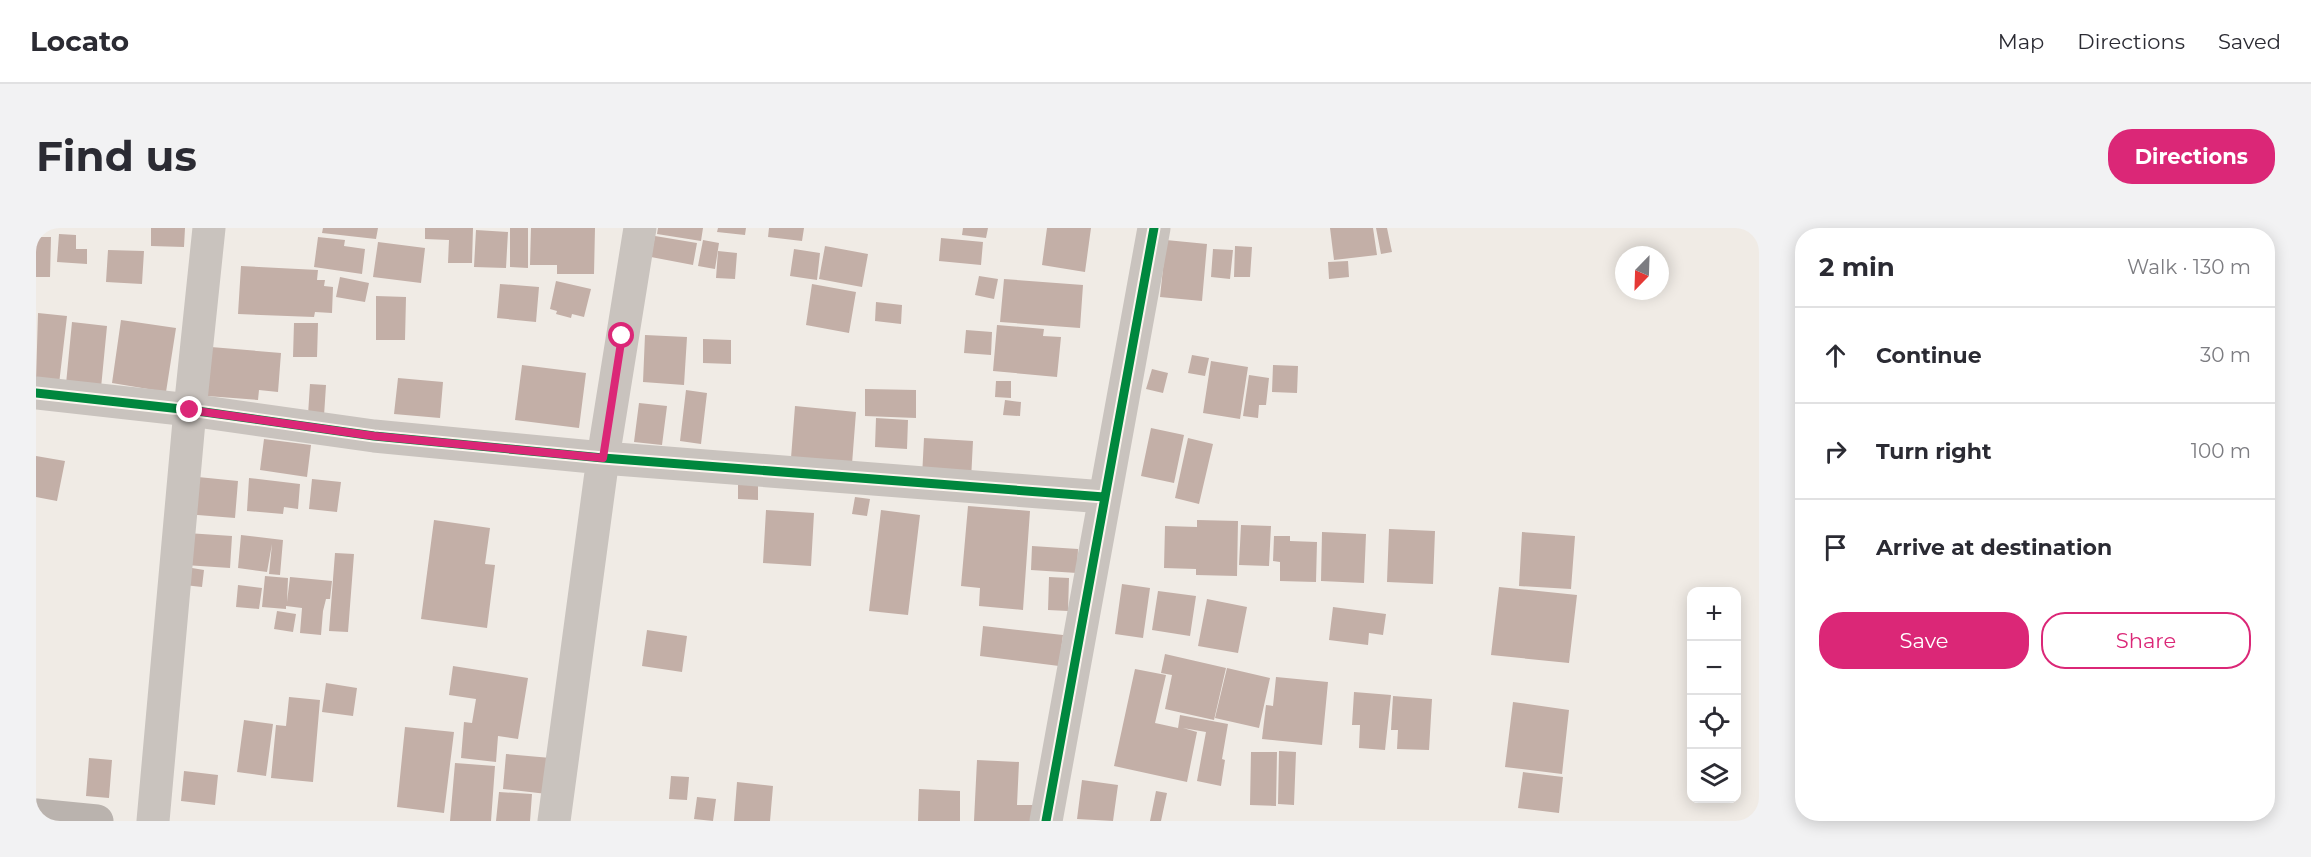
<!DOCTYPE html>
<html lang="en">
<head>
<meta charset="utf-8">
<style>
	body { margin:0; font-family:Montserrat,sans-serif; background:#f2f2f3; color:#2b2b33 }
	.controls { position:absolute; right:18px; bottom:18px; display:grid; overflow:hidden; border-radius:12px; box-shadow:0 3px 15px #0003 }
	.controls button { width:54px; height:54px; display:grid; place-items:center; padding:0; border:0; border-bottom:2px solid #e1e1e2; background:#fff; color:#2b2b33; font:30px sans-serif }
	.compass { position:absolute; left:1579px; top:18px; width:54px; height:54px; border-radius:50%; background:#fff; box-shadow:0 3px 15px #0003; rotate:203deg }
	.stop { position:absolute; width:18px; height:18px; margin:-14px; border:4px solid #db2777; border-radius:50%; background:#fff }
	.stop.end { background:#db2777; border-color:#fff; box-shadow:0 2px 6px #0008 }
	.list { margin:0; padding:0; list-style:none }
	h2 { display:flex; justify-content:space-between; align-items:center; height:78px; margin:0; padding:0 24px; font-size:26px }
	h2 small { font-size:20px; font-weight:400; color:#7c7c81 }
	.list li { display:grid; grid-template-columns:39px 1fr auto; gap:18px; align-items:center; box-sizing:border-box; height:96px; padding:0 24px; border-top:2px solid #e1e1e2 }
	.list b { display:block; font-size:22px; white-space:nowrap }
	.list em { font-size:20px; font-style:normal; color:#7c7c81 }
	.actions { display:flex; gap:12px; padding:18px 24px }
	.actions a { flex:1; padding:14px 0; border:2px solid #db2777; border-radius:24px; text-align:center; font-size:21px; color:#db2777 }
	.actions .main { background:#db2777; color:#fff }
	.icon { flex:none; width:33px; height:33px; fill:none; stroke:currentColor; stroke-width:2; stroke-linecap:round; stroke-linejoin:round }
	.map { position:relative; flex:none; width:1723px; height:593px; overflow:hidden; border-radius:24px }
	header { display:flex; align-items:center; gap:36px; box-sizing:border-box; height:84px; padding:0 30px; background:#fff; border-bottom:2px solid #e1e1e2 }
	header strong { font-size:28px }
	nav { display:flex; gap:33px; margin-inline-start:auto; font-size:21px }
	.intro { display:flex; align-items:center; justify-content:space-between; box-sizing:border-box; height:144px; padding:0 36px }
	h1 { margin:0; font-size:42px }
	.button { padding:15px 27px; border-radius:24px; background:#db2777; color:#fff; font-size:21px; font-weight:700 }
	main { display:flex; gap:36px; padding:0 36px }
	aside { flex:1; background:#fff; border-radius:24px; box-shadow:0 3px 15px #0003 }
	.map>svg:first-child { display:block }
	.building { fill:#c3afa7 }
	.lines { fill:none; stroke-linecap:round; stroke-linejoin:round }
	.street { stroke:#c9c3be; stroke-width:33 }
	.secondary { stroke:#bab3ae; stroke-width:33 }
	.cycleway-casing { stroke:#fbf5ee; stroke-width:13 }
	.cycleway { stroke:#00873e; stroke-width:9 }
	.route { stroke:#db2777; stroke-width:8 }
</style>
</head>
<body>
<header>
<strong>Locato</strong>
<nav><a>Map</a><a>Directions</a><a>Saved</a></nav>
</header>
<div class="intro"><h1>Find us</h1><a class="button">Directions</a></div>
<main>
<div class="map">
<svg width="1723" height="593" viewBox="0 0 1723 593">
	<rect width="100%" height="100%" fill="#f0ebe5"/>
	<!-- building -->
	<path class="building" d="M115,0h34l-1,19 -33,-1z
		M287,0h55l-2,11 -54,-6z
		M389,0h48l-1,35h-24l1,-23 -24,-1z
		M474,0h18v40l-18,-1z
		M495,0h64l-1,46h-37v-9h-27z
		M622,0h45l-2,13 -44,-7z
		M682,0h28l-1,7 -28,-3z
		M733,0h35l-2,13 -34,-4z
		M927,0h25l-2,10 -24,-3z
		M1011,0h44l-6,44 -43,-7z
		M1294,0h43l4,27 -43,5z
		M1340,0h11l5,24 -11,2z
		M440,2l32,2 -2,36 -32,-1z
		M23,6l17,1v14h11v15l-30,-2z
		M619,8l42,7 -4,22 -42,-8z
		M0,9h15l-1,40h-14z
		M282,9l27,3 -1,6 21,3 -3,25 -48,-7z
		M905,10l42,4 -2,23 -42,-4z
		M667,12l16,3 -4,26 -17,-3z
		M1130,12l41,4 -5,57 -42,-4z
		M342,14l47,6 -4,35 -48,-6z
		M789,18l43,8 -6,33 -43,-8z
		M1199,18l17,1 -2,30h-16z
		M758,21l26,4 -3,27 -27,-4z
		M1177,21l20,1 -3,29 -19,-2z
		M72,22l36,1 -2,33 -36,-2z
		M682,23l19,2 -2,26 -19,-1z
		M1312,33l1,16 -20,2 -1,-17z
		M205,38l77,4 -1,10h8l-1,6 9,1 -1,26 -17,-1 -1,5 -76,-3z
		M943,48l19,3 -4,20 -19,-4z
		M304,49l29,6 -4,19 -29,-5z
		M968,51l79,6 -3,43 -80,-6z
		M520,53l35,8 -7,28 -12,-3 -1,4 -15,-4 1,-3 -7,-2z
		M464,56l39,3 -3,35 -39,-4z
		M776,56l44,8 -7,41 -43,-8z
		M340,68l30,1 -1,43h-29z
		M840,74l26,3 -1,19 -26,-3z
		M2,85l29,3 -8,68 -23,-3z
		M85,92l55,8 -10,64 -54,-9z
		M36,94l35,4 -6,62 -35,-4z
		M258,95h24l-1,34h-24z
		M961,97l47,4 -1,7 18,1 -4,40 -64,-6z
		M930,102l26,2 -1,23 -27,-2z
		M609,107l42,2 -3,48 -41,-3z
		M667,111l28,1v24l-28,-1z
		M175,119l70,6 -3,39 -19,-2 -1,10 -51,-4z
		M1156,127l17,3 -4,18 -17,-3z
		M1175,133l37,6 -8,52 -37,-6z
		M486,137l64,8 -7,55 -64,-8z
		M1237,137l25,1 -1,27 -25,-1z
		M1116,141l16,4 -5,20 -17,-4z
		M1213,147l20,3 -3,27h-7l-1,13 -15,-2z
		M362,150l45,4 -3,36 -46,-4z
		M960,153h15v17l-16,-1z
		M274,156l16,1 -2,31 -16,-1z
		M829,161l51,1v28l-51,-2z
		M650,162l21,3 -6,51 -21,-3z
		M969,172l16,2 -1,14 -17,-1z
		M603,175l28,3 -5,39 -28,-3z
		M759,178l61,6 -4,52 -61,-6z
		M840,190l32,2 -1,29 -32,-2z
		M1115,200l33,7 -10,48 -33,-7z
		M888,210l49,3 -2,39 -49,-3z
		M1152,210l25,6 -14,60 -24,-6z
		M228,211l47,6 -4,32 -47,-7z
		M0,228l29,5 -8,40 -21,-4z
		M152,248l50,5 -3,37 -50,-4z
		M213,250l51,6 -2,25 -14,-2 -1,7 -36,-3z
		M276,251l29,3 -4,30 -28,-3z
		M702,256h20v16l-20,-1z
		M819,269l15,2 -3,17 -15,-2z
		M932,278l62,5 -7,99 -44,-4 1,-18 -19,-2z
		M730,282l48,3 -3,53 -48,-3z
		M845,282l39,5 -12,100 -39,-4z
		M398,292l56,8 -5,36 10,1 -8,63 -66,-9z
		M1161,292l41,1 -1,55 -41,-1v-6l-32,-1 1,-42 32,1z
		M1205,297l30,1 -2,40 -30,-1z
		M1353,301l46,2 -2,53 -46,-2z
		M1286,304l44,2 -2,49 -43,-2z
		M1486,304l53,4 -4,53 -52,-3z
		M151,305l45,3 -2,32 -45,-3z
		M205,307l42,5 -3,35 -11,-1 3,-30 -5,28 -29,-4z
		M1238,308h16v5l27,1 -1,40 -36,-1v-19l-7,-1z
		M996,318l46,3 -1,24 -46,-3z
		M299,325l19,1 -6,78 -19,-1z
		M150,339l18,3 -2,17 -18,-2z
		M229,348l23,2 -1,24 3,-25 42,4 -2,18h-4l-3,12 -2,24 -21,-2 2,-25 -16,-2v3l-24,-2z
		M1013,349l20,1 -1,33 -20,-1z
		M1086,356l28,4 -7,50 -28,-4z
		M202,357l24,3 -3,21 -23,-2z
		M1463,359l78,8 -8,68 -78,-8z
		M1122,363l38,5 -6,40 -38,-6z
		M1171,371l40,8 -9,46 -40,-7z
		M1297,379l53,7 -3,21 -14,-2 -1,12 -39,-5z
		M241,383l19,3 -3,18 -19,-3z
		M947,398l80,9 -4,31 -79,-10z
		M611,402l40,6 -5,36 -40,-6z
		M1129,426l61,14 -12,52 -49,-11 7,-34 -11,-2z
		M417,438l75,12 -10,61 -20,-3 -2,26 -35,-4 3,-36 8,1 4,-24 -27,-4z
		M1191,440l43,10 -11,50 -44,-10z
		M1099,441l31,6 -11,48 23,5 2,-13 48,9 -6,35 3,1 -4,26 -24,-5 9,-49 -23,-4 14,4 -10,50 -73,-16z
		M1240,449l52,5 -6,63 -60,-6 4,-34 7,1z
		M290,455l31,5 -4,28 -31,-4z
		M1318,464l37,3 -6,55 -26,-2 1,-23h-8z
		M1357,468l39,3 -3,51 -32,-1 1,-19h-7z
		M253,469l31,3 -7,82 -42,-4 5,-53 10,1z
		M1477,474l56,8 -7,64 -57,-7z
		M208,492l29,4 -7,52 -29,-4z
		M369,499l49,5 -10,81 -47,-6z
		M1243,523l17,1 -2,53 -16,-1z
		M1215,524h26l-1,54 -26,-1z
		M470,526l45,4 -4,36 -44,-5z
		M53,530l23,2 -3,38 -23,-2z
		M941,532l42,2 -2,43h16l-1,16h-58z
		M419,535l40,3 -4,55h-41z
		M148,543l34,4 -3,30 -34,-4z
		M1487,544l40,5 -4,36 -41,-5z
		M635,548l18,1 -2,23 -18,-1z
		M1046,552l36,5 -5,36 -36,-2z
		M701,554l36,4 -3,35h-36z
		M883,561l41,2v30h-42z
		M1120,563l11,2 -6,28h-11z
		M463,564l33,2 -2,27h-34z
		M661,569l19,2 -3,22 -19,-2z"/>
	<g class="lines">
		<!-- street -->
		<path class="street" d="M0,165l154,17 184,26 229,22 501,39
			M117,593l37,-411 19,-182
			M518,593l49,-363 37,-230
			M1010,593l108,-593"/>
		<!-- secondary -->
		<path class="secondary" d="M0,587l61,6"/>
		<defs>
			<path id="cycleway" d="M0,165l154,17 184,26 229,22 501,39
				M1010,593l108,-593"/>
		</defs>
		<!-- cycleway casing -->
		<use href="#cycleway" class="cycleway-casing"/>
		<!-- cycleway -->
		<use href="#cycleway" class="cycleway"/>
	</g>
	<g class="lines">
		<!-- route -->
		<path class="route" d="M154,182l184,26 229,22 19,-122"/>
	</g>
</svg>
<div class="controls">
<button>+</button>
<button>−</button>
<button><svg class="icon" aria-label="locate" viewBox="0 0 24 24"><circle cx="12" cy="12" r="6"/><path d="M12 2v4M12 18v4M2 12h4M18 12h4"/></svg></button>
<button><svg class="icon" aria-label="layers" viewBox="0 0 24 24"><path d="M12 4l9 5-9 5-9-5zM3 14l9 5 9-5"/></svg></button>
</div>
<svg class="compass" viewBox="-18 -18 36 36"><path d="M0-13l5 13h-10z" fill="#e53935"/><path d="M0 13l5-13h-10z" fill="#7c7c81"/></svg>
<div class="stop" style="left:586px;top:108px"></div>
<div class="stop end" style="left:154px;top:182px"></div>
</div>
<aside>
<h2>2 min<small>Walk · 130 m</small></h2>
<ul class="list">
<li><svg class="icon" aria-label="ahead" viewBox="0 0 24 24"><path d="M12 20V5M6 11l6-6 6 6"/></svg><div><b>Continue</b></div><em>30 m</em></li>
<li><svg class="icon" aria-label="right" viewBox="0 0 24 24"><path d="M7 20v-9h11M14 6l5 5-5 5"/></svg><div><b>Turn right</b></div><em>100 m</em></li>
<li><svg class="icon" aria-label="arrive" viewBox="0 0 24 24"><path d="M6 21V4h12l-3 4 3 4H6"/></svg><div><b>Arrive at destination</b></div></li>
</ul>
<div class="actions"><a class="main">Save</a><a>Share</a></div>
</aside>
</main>
</body>
</html>
